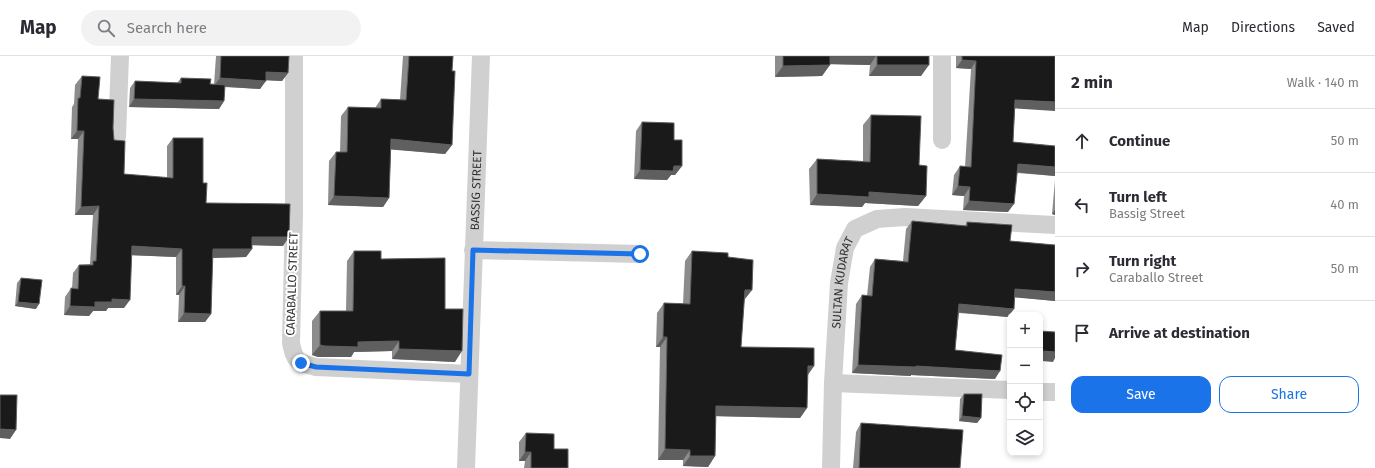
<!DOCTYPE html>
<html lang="en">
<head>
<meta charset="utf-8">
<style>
	body { margin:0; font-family:"Fira Sans",sans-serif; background:#f2f2f3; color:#2b2b33 }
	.controls { position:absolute; right:12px; bottom:12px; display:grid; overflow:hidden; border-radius:8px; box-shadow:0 2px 6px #0003 }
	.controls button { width:36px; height:36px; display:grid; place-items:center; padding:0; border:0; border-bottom:1px solid #e1e1e2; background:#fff; color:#2b2b33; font:20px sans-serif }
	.stop { position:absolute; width:12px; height:12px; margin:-9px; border:3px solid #1a73e8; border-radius:50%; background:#fff }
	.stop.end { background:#1a73e8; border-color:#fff; box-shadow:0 1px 4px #0008 }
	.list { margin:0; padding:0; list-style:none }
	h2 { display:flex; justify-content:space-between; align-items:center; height:52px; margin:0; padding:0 16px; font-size:17px }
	h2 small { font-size:13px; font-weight:400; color:#7c7c81 }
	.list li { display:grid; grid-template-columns:26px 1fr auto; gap:12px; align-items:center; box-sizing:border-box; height:64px; padding:0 16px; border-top:1px solid #e1e1e2 }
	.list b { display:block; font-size:15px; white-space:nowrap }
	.list p { margin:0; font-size:13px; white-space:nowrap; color:#7c7c81 }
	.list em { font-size:13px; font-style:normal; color:#7c7c81 }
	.actions { display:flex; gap:8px; padding:12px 16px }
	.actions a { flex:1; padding:9px 0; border:1px solid #1a73e8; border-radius:12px; text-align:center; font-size:14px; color:#1a73e8 }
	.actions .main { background:#1a73e8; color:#fff }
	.icon { flex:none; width:22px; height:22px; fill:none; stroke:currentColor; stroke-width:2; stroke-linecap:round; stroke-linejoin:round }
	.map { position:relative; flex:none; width:1055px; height:412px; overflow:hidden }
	header { display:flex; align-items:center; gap:24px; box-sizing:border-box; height:56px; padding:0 20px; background:#fff; border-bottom:1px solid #e1e1e2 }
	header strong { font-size:19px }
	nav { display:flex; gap:22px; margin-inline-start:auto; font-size:14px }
	.search { width:280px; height:36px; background:#f2f2f3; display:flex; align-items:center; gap:10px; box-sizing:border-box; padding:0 14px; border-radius:22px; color:#7c7c81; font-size:15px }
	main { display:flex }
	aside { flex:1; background:#fff }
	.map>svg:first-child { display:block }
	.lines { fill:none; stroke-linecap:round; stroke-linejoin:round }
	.street { stroke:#d0d0d0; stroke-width:18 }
	.wall { fill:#8c8c8c }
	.shaded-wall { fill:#5f5f5f }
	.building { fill:#1a1a1a; stroke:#5f5f5f }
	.route { stroke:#1a73e8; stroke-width:5 }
	.labels { text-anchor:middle; stroke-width:4; stroke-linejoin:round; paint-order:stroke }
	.street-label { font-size:12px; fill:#333; stroke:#fff }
</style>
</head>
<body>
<header>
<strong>Map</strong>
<div class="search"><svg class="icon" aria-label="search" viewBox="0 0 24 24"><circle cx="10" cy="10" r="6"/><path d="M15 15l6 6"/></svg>Search here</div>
<nav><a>Map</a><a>Directions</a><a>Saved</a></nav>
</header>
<main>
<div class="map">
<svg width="1055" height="412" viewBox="0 0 1055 412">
	<rect width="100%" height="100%" fill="#fff"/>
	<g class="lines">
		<!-- street -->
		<g class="street">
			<path d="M294,0v157l-3,130c4,19 6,19 25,24l153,7"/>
			<path d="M117,81l3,-81"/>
			<path d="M942,84v-84"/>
			<path d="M473,194l167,4"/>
			<path d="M833,327l177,7"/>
			<path d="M1040,336h15"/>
			<path id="s1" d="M466,412l15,-412"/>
			<path id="s2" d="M831,412l2,-85 6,-100 6,-35 10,-19 22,-10 28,-2 150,8"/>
		</g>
	</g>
	<!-- wall -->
	<path class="wall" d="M216,0h73l-1,17 -6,8 -16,-1 -6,9 -36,-2v14l-5,8 -90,-2 1,-19 5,-7 42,2 4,-5 29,6 4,1z
		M403,0h50l-1,15v74l-7,9 -54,-5 -2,49 -6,9 -55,-2 1,-44 7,-9h4l1,-36 7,-9 27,1 6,-9 19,1z
		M775,0h154l-8,20h-52l1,-11 -40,-1 -8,12 -47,1z
		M956,0h99l-40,53 -2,33 42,4v30l-38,-3 -9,39 -45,-2 1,-14 -12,-1 2,-20 6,-9 5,1 6,-98 -15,-1z
		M82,20l16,23 15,29 1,12 10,34 43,4v-32l6,-8 30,45 3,20 77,43 -31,-1v4l-6,8 -34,1 -1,56 -6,8h-27l1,-27h-3v-38l-45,-2 -7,53h-16l-2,3h-13l-4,5 -25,-1 1,-18 6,-9 1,1 1,-16 6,-8 11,-1 3,-49h-18l3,-76h-7l1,-32 2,-3 1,-19z
		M871,59l48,50 7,31 -8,10 -53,-3 -3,4 -52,-2 -1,-36 8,-10 46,2v-36z
		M642,66l32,18 8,26 -7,9h-4l-4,5 -33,-1 2,-48z
		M1055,124v35l-3,-1z
		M912,165l53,5 2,-4 43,19 45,4v56l-40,-4 -7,20 -49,-4 -4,37 40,29 -84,-4v1l-59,-3 4,-69 6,-9 5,1 3,-29 5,-8 28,2 3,-32z
		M354,195l27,8 64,50 10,53 -63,-3v-8l-38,1 -3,5h-33l-6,-2v-34l8,-10h26l1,-50z
		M692,195l36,6 24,33 -8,10 -3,47 73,19 -7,10v32l-7,10 -84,-2 -1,40 -7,11 -25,-1v-6h-25l2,-113h-4l1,-34 7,-10 19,1 2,-43z
		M21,222l15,31 -21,-3 2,-23z
		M964,338l17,24 -4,5 -18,-2 1,-22z
		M861,367l99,45h-107l3,-36z
		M526,377l28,16 14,19h-44l1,-7h-6v-19z"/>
	<!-- shaded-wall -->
	<path class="shaded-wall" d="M828,0h48l-6,9 -48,-1z
		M962,4l14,1 -5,8 -15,-1z
		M830,9l-8,11 -47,1 8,-11z
		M877,9h52l-8,11h-52z
		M266,16l22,1 -6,8 -21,-1z
		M220,22l46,3 -6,8 -46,-3z
		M134,43l90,2 -5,8 -90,-2z
		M1015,44l40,2v9l-46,-3z
		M77,75h7l-6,8h-7z
		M391,83l61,6 -7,9 -60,-5z
		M1018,108l37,3v9l-43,-4z
		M674,110h8l-7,9h-4l-4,5 -33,-1 6,-9z
		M958,130l12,1 -6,9 -12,-1z
		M869,136l57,4 -8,10 -53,-3 -3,4 -52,-2 7,-11z
		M334,140l55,2 -6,9 -55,-2z
		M969,145l45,3 -6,8 -45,-2z
		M99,150l-6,9h-18l6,-8z
		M1055,154v5l-3,-1z
		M252,181h37l-6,9 -37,-1z
		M132,190l50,3 -6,8 -50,-2z
		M213,193h39l-6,8 -39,1z
		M182,230h3l-6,9h-3z
		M1015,233l40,3v9l-45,-4z
		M745,234h7l-8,10h-6z
		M112,243l18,1 -6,8h-16l-2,3h-13l-4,5 -25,-1 6,-9z
		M18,246l21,2 -3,5 -21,-3z
		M959,248l55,5 -6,8 -54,-5z
		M184,257l27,1 -6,8h-27z
		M663,281h4l-7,10h-4z
		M399,285l-7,10 -38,1 -3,5h-33l-6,-2 8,-10 38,-3z
		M399,293l63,2 -7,11 -63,-3z
		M1043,295l12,1v6l-2,4 -11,-1 -2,2v-7z
		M858,309l58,1 84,5 -5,8 -84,-4v1l-59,-3z
		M808,310h6l-7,10z
		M716,350l91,2 -7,10 -91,-2z
		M962,360l19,2 -4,5 -18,-2z
		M0,373l16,1 -6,9 -10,-1z
		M665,393l25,1 -7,10h-25z
		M525,396h6l-6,9h-6z
		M690,400h25l-7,11 -25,-1z"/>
	<!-- building -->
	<path class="building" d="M221,0h68l-1,17 -22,-1v9l-46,-3z
		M409,0h44l-1,15h3l-3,74 -61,-6 -2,59 -55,-2 2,-44h11l1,-45 33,1v-9l25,1z
		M783,0h47v9l-47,1z
		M877,0h52v9h-52z
		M962,0h93v46l-40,-2 -2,42 42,4v21l-37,-3 -4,40 -45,-3 1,-14 -12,-1 2,-20 11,1 5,-106 -14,-1z
		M82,20l18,1 -2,22 16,1 -1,28 1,12 11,1 -1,33 49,4v-40h30v45h4l-1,20 84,1 -1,33h-37v12h-39l-2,65 -27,-1 1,-27h-3v-37l-50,-3 -2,54 -18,-1v3h-17v5l-25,-1 1,-18 7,1 1,-24h14v-4h3l3,-55 -18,1 3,-76h-7l1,-33h2z
		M181,22l30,1 -1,5 15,1 -1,16 -90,-2 1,-18 46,2z
		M871,59l50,1 -2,49 8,1 -1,30 -57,-4v5l-52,-3v-35l53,3z
		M642,66l32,1v17h8v26h-8l-1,5 -33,-1z
		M912,165l55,5v-4l45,3 -2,16 45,4v47l-40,-3 -1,20 -55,-5 -4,46 47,5 -2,16 -84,-5v1l-58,-2 4,-70 10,1 3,-37 33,3z
		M354,195h27v8l64,-1v51h18l-1,42 -63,-2v-8l-41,1v5l-33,-1 -5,-1v-34h33z
		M692,195l36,2v4l25,3 -1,30h-7l-4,57 73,1v18h-6l-1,42 -91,-2 -1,50h-25v-6l-25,-1 2,-112h-4l1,-34 26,1z
		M21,222l21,2 -3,24 -21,-2z
		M1040,275l15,1v20l-12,-1v8h-3z
		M964,338h18l-1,24 -19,-2z
		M0,339h17l-1,35 -16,-1z
		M861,367l102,7 -3,38h-101z
		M526,377l28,1v15h14v19h-37v-16h-6z"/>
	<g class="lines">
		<!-- route -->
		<path class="route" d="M301,307l15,4 153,7 4,-124 167,4"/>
	</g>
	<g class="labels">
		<!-- street labels -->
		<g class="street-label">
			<text dy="4" stroke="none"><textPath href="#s1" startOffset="278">BASSIG STREET</textPath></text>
			<text dy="4" stroke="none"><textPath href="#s2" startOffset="186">SULTAN KUDARAT</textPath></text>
			<text transform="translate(292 228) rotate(-88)" y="4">CARABALLO STREET</text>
		</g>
	</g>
</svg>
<div class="controls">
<button>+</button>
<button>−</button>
<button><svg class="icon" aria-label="locate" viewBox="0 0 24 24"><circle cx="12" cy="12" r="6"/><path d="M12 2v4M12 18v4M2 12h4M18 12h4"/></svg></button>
<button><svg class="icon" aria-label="layers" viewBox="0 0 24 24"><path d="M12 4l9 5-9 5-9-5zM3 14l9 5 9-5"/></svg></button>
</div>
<div class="stop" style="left:640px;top:198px"></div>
<div class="stop end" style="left:301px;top:307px"></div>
</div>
<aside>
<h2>2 min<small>Walk · 140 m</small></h2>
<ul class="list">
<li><svg class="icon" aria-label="ahead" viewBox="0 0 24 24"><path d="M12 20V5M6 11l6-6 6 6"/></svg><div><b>Continue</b></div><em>50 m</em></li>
<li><svg class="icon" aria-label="left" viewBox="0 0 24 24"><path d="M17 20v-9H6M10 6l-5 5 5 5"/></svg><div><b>Turn left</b><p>Bassig Street</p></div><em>40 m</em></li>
<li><svg class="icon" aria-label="right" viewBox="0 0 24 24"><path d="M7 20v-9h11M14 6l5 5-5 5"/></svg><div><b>Turn right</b><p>Caraballo Street</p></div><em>50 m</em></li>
<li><svg class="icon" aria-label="arrive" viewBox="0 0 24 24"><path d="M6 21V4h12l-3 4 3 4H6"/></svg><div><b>Arrive at destination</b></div></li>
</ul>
<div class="actions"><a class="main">Save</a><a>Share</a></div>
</aside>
</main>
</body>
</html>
